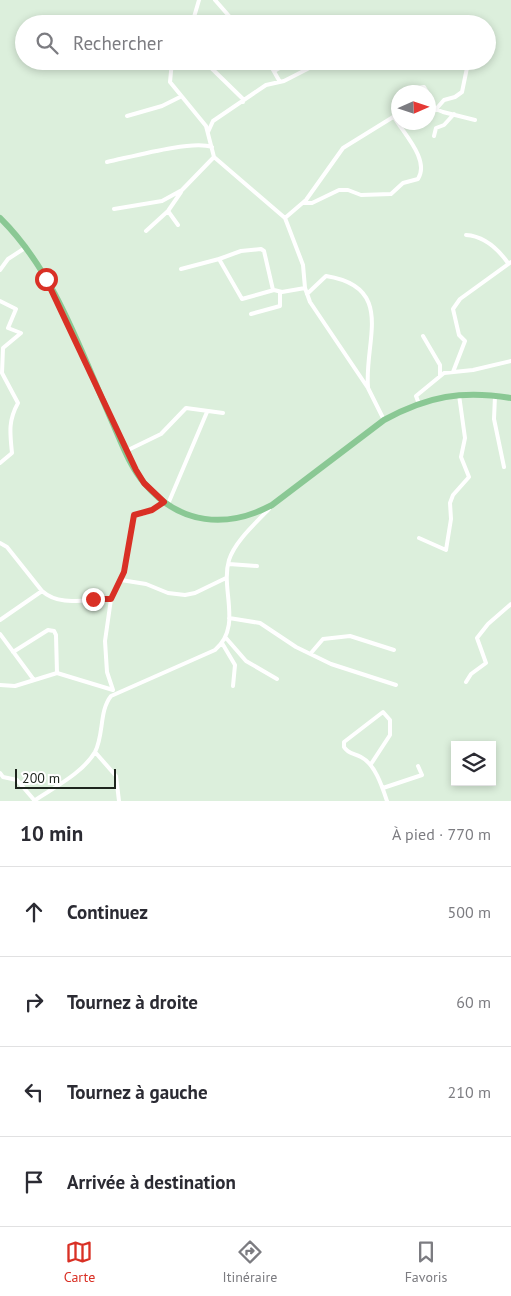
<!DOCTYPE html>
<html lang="fr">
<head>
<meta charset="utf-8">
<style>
	body { margin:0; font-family:"PT Sans",sans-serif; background:#f2f2f3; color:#2b2b33 }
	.controls { position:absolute; right:15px; bottom:15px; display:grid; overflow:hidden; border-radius:0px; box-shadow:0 2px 8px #0003 }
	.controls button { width:45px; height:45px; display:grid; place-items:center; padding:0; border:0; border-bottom:1px solid #e1e1e2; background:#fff; color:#2b2b33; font:25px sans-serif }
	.compass { position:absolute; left:391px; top:85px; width:45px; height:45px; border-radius:50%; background:#fff; box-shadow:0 2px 8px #0003; rotate:87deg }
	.scale { position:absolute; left:15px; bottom:12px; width:101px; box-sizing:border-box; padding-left:5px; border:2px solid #1e251e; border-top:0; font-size:14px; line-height:18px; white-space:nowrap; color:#1e251e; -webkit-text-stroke:4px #fff; paint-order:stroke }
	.stop { position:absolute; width:15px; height:15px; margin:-11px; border:4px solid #d93025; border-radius:50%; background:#fff }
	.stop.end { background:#d93025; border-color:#fff; box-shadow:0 1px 5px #0008 }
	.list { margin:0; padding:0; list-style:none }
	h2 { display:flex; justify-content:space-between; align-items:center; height:65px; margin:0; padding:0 20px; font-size:21px }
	h2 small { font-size:16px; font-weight:400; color:#7c7c81 }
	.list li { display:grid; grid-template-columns:32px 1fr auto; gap:15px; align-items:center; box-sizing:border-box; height:90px; padding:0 20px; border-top:1px solid #e1e1e2 }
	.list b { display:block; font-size:19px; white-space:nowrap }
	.list em { font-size:16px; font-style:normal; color:#7c7c81 }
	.icon { flex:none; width:28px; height:28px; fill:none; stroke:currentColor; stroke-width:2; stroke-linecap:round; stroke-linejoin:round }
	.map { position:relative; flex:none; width:511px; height:801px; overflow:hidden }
	.search { position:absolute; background:#fff; box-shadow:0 2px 8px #0003; left:15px; right:15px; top:15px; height:55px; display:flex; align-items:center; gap:12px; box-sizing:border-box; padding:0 18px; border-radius:28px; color:#7c7c81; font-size:19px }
	.sheet { height:425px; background:#fff }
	nav { display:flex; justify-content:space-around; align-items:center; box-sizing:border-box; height:70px; border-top:1px solid #e1e1e2; background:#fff; font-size:14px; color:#7c7c81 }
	nav a { display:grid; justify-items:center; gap:2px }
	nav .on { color:#d93025 }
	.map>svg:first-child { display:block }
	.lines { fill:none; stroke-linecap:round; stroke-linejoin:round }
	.street { stroke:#fff; stroke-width:4 }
	.primary { stroke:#8ac894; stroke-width:6 }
	.route { stroke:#d93025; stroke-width:6 }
</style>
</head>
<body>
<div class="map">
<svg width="511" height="801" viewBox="0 0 511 801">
	<rect width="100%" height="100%" fill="#dcefdc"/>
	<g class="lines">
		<!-- street -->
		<path class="street" d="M215,0l21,24
			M192,24l7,-24
			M172,61l-2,21 36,44 8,31 71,61 18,47 2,23 5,14 58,86 16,32
			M204,61l39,38v3
			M268,61l12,21
			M274,71l19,-10
			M403,92l7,-3 14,-2 3,5
			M428,106l15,6 32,8
			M428,114l9,-6 7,-8 11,-3 7,-5 6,-29 -26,3
			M127,116l35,-10 18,-9
			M421,126v-4
			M208,132l5,-11 53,-36 18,-4 39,-20
			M434,136l2,-8 8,-3 10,-11
			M107,162c24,-5 84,-22 105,-15
			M303,203h9l27,-13h9l13,5 30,-1 12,-11 15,-4c12,-19 -14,-45 -24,-62
			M114,209l48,-8 20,-11 32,-33
			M168,211l10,14
			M285,218l21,-18 37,-52 55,-34
			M146,231l22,-20 13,-19
			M466,235c18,1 32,14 42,28
			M219,259l22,-8 20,-2 3,2 9,39
			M181,269l38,-10 23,40 32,-9 8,2 23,-4
			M0,270l8,-11 17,-11
			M307,294l19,-18c70,11 38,65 42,111
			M0,301l16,8 -8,19 13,5 -18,15 -1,25 16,30c-10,18 -8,30 -6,50l-12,10
			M251,314l29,-8v-14
			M423,336l17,29v11
			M453,372l12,-31 -6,-6 -6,-26 7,-10 51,-37
			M495,396l-1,23 10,48
			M419,404l-3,-8 28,-23 29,-3 38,-9
			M126,451l35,-17 25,-26 37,5
			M168,504l39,-92
			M419,538l27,12 5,-31 -1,-16 3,-8 16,-18 -8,-20 4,-19 -6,-43
			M0,543l7,4 35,44c19,17 46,7 69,8
			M229,564l28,2
			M121,580l25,4 22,9 17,2 10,-2 31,-15
			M229,618l31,5 36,24 35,17 65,21
			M0,620l42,-29
			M0,634l34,46
			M226,638l20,23 31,18
			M222,643l13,22 -2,21
			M13,652l35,-22 6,1 2,4 1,38
			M311,653l12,-14 27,-3 44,14
			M466,682l5,-8 15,-11 -9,-25 11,-14 23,-20
			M0,685l15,1 42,-13 56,17
			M113,690l-6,-18 -2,-31 6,-42 13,-28 10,-55 18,-5 12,-9
			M95,752l21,24 3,25
			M371,764l19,-29v-15l-7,-8 -39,30v5c4,7 10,6 17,10 14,7 21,29 26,44
			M0,773l3,4 14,3 18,21
			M383,788l39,-13 -4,-9
			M34,801c19,-13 49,-28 61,-49 9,-17 4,-41 16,-56l104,-46c28,-24 5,-60 14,-90 6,-19 27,-37 40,-51"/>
		<!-- primary -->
		<path class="primary" d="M0,218c54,53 80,131 110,199 10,22 19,49 35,67 35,41 82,45 127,21l112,-85c44,-24 78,-30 127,-22"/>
	</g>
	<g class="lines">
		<!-- route -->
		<path class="route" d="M46,279l90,191 8,13 20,19 -12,8 -18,5 -10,57 -13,27h-18"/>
	</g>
</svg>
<div class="controls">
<button><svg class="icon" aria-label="layers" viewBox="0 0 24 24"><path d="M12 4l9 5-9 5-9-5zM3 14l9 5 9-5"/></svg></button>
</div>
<svg class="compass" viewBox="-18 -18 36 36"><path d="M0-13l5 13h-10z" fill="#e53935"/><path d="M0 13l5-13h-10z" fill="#7c7c81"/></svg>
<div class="scale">200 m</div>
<div class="stop" style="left:46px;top:279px"></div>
<div class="stop end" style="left:93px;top:599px"></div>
<div class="search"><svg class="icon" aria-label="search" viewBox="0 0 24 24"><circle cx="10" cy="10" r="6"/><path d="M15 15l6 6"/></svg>Rechercher</div>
</div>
<section class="sheet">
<h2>10 min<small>À pied · 770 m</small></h2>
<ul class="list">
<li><svg class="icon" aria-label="ahead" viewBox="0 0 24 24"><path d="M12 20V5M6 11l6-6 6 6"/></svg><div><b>Continuez</b></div><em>500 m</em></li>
<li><svg class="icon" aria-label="right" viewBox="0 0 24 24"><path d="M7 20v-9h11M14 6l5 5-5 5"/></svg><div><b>Tournez à droite</b></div><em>60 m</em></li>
<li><svg class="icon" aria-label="left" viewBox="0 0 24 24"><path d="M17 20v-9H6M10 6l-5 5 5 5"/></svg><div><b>Tournez à gauche</b></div><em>210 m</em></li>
<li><svg class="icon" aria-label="arrive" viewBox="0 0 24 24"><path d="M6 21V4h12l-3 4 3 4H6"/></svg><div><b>Arrivée à destination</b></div></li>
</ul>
</section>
<nav>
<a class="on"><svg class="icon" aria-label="map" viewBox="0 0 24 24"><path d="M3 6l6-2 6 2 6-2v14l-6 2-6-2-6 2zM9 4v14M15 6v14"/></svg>Carte</a>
<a><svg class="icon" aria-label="directions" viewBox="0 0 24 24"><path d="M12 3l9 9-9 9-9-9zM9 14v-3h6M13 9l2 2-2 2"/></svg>Itinéraire</a>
<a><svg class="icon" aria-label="saved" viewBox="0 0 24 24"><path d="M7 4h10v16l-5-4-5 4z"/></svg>Favoris</a>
</nav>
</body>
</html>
